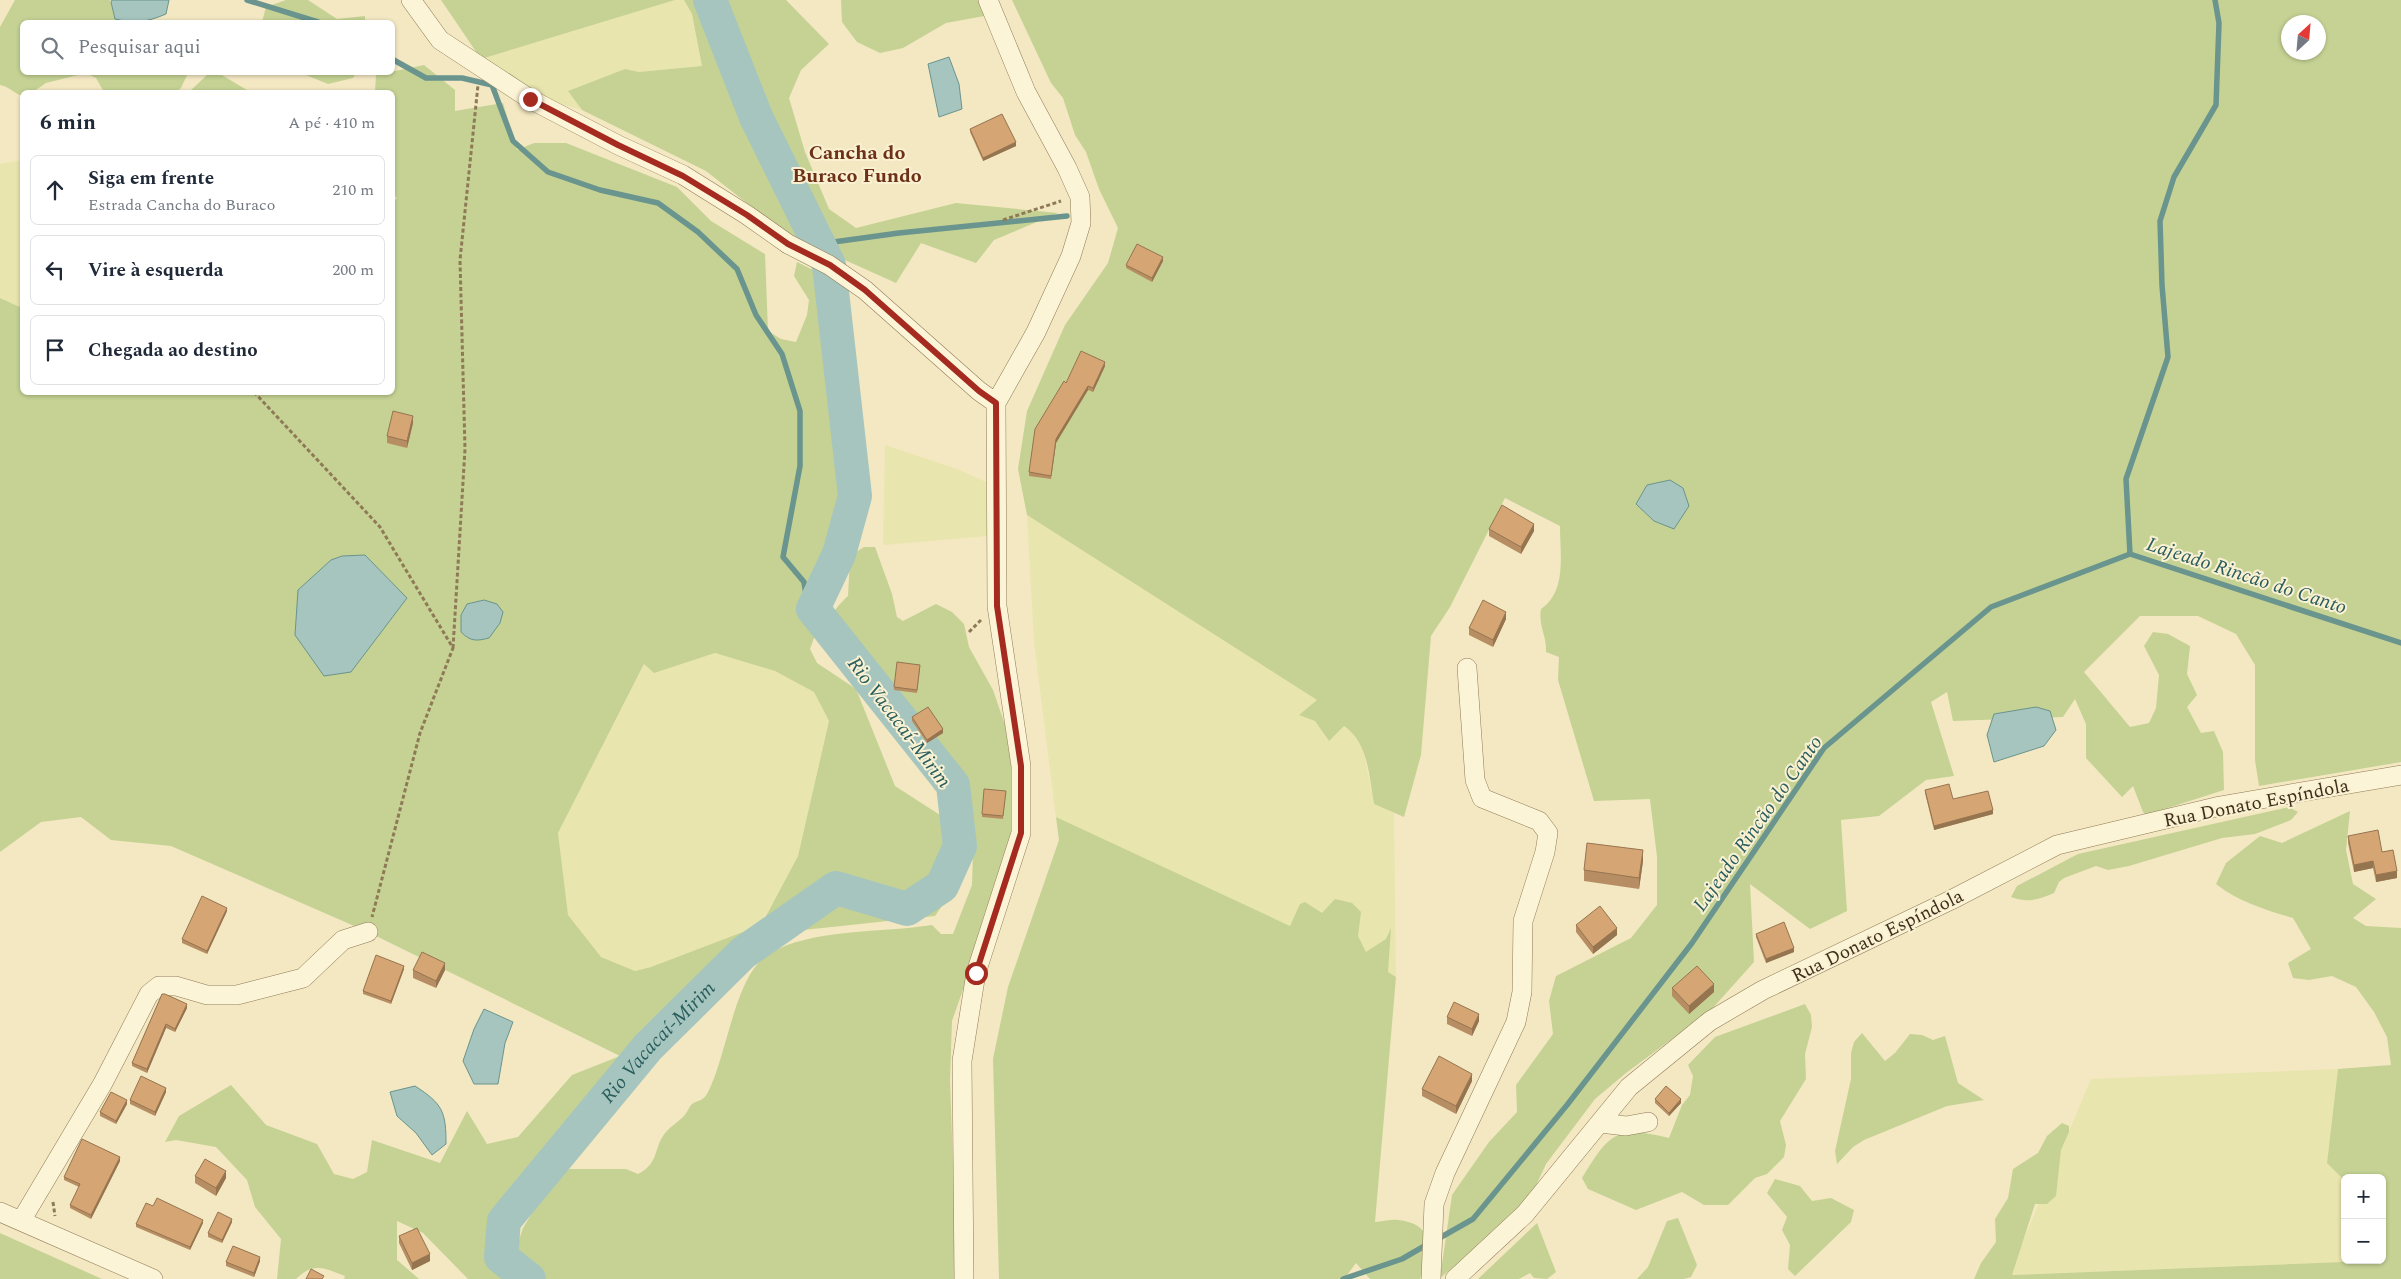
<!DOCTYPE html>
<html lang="pt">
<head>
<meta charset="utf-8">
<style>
	body { margin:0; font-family:Spectral,serif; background:#f2f2f3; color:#1f2937 }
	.controls { position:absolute; right:15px; bottom:15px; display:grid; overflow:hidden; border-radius:8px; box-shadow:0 1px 4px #0004 }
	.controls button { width:45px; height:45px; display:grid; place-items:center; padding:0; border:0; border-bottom:1px solid #e0e1e3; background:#fff; color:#1f2937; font:25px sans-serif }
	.compass { position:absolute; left:2281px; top:15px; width:45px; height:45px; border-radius:50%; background:#fff; box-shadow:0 1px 4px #0004; rotate:26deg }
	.stop { position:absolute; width:15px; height:15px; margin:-11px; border:4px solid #a52b20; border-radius:50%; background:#fff }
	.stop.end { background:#a52b20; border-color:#fff; box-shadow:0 1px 5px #0008 }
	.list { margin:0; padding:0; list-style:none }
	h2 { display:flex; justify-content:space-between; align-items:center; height:65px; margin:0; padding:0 20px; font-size:21px }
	h2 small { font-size:16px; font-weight:400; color:#747a83 }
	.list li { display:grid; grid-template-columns:32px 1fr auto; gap:15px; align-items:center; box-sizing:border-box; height:70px; margin:0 10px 10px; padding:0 10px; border:1px solid #e0e1e3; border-radius:8px }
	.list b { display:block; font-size:19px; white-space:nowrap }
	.list p { margin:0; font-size:16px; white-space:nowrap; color:#747a83 }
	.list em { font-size:16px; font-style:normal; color:#747a83 }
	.icon { flex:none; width:28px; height:28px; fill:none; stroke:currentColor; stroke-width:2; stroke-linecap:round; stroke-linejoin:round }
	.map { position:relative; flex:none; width:2401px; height:1279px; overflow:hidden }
	.search { position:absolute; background:#fff; box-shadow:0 1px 4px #0004; left:20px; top:20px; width:375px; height:55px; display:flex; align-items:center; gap:12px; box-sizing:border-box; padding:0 18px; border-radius:8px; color:#747a83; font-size:19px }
	.panel { position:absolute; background:#fff; box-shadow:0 1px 4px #0004; left:20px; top:90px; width:375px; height:305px; border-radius:8px }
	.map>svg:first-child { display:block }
	.farmland { fill:#e9e5ae }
	.green { fill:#c5d294; fill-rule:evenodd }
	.water { fill:#a5c5be; stroke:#6a948e }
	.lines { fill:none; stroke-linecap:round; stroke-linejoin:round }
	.stream { stroke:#6a948e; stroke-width:5.5 }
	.river { stroke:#a5c5be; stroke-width:34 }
	.minor-casing { stroke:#8f7a57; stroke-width:20 }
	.path { stroke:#8f7a57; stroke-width:3; stroke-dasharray:4 2.5; stroke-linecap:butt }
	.minor { stroke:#fcf4d6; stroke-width:19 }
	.wall { fill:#b78e63 }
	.shaded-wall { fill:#957450 }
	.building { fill:#d5a573; stroke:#957450 }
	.route { stroke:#a52b20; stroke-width:6 }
	.labels { text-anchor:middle; stroke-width:4; stroke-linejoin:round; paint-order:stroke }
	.street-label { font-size:19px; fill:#3d2f1c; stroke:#f9f1d2 }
	.neighbourhood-label { font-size:20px; font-weight:bold; fill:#6e3117; stroke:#f9f1d2 }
	.water-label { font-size:20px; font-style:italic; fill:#2a5d5e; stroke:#f9f1d2 }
</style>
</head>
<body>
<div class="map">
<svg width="2401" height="1279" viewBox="0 0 2401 1279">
	<rect width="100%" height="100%" fill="#f3e8c2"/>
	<!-- farmland -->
	<path class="farmland" d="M675,0h9l8,14 10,52 -63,6 -14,-3 -57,22 14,19 -44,-12 -57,-39z
		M22,160v148l-22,-10v-134z
		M885,445l75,25 28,13v53l-105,9z
		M1027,515l290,185 -2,21 14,20 15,-15 6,4 13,18 11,56 20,9 2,164 -340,-160 -22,-175z
		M715,653l60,18 39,21 15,29 -31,135 -38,69 -109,42 -16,4 -34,-14 -34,-42 -9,-82 87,-170 9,9z
		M2338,1069l-11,93 18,19 -2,81 -334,13 82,-196z"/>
	<!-- green -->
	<path class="green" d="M15,0h95l5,19 13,3h-106v50l166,1 -7,15 -5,4h-72l-8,-14 -10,-5 -40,10 -13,9h-11v4c-8,-3 -14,-10 -22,-11v-58z
		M286,0h22l29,19 28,-3v6h-103l4,-15z
		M441,0h234l-194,59z
		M684,0h102l43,44 -28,26 -12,28 16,54 24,57 27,19 100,-25 102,10 -64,27 -18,23 -55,-20 -25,40 -111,-50 -79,-62 -124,-61 -14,-19 57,-22 14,3 63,-6 -10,-52z
		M841,0h142l7,15 -44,8 -43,25 -23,5 -23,-11 -15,-20z
		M1012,0h1389v762l-142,24 -4,-26v-95l-19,-31 -38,-18h-58l-56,56 46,55 19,-4 7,-15 3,-33 -15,-29 9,-14 15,2 22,12 -3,28 10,21 -10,12 14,26 13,-2 9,21 1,38 -78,25 -3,-3 -10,-26 -11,11 -36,-39v-34l-11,-25 -12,18 -110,4 -6,-29 -16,10 23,74 -28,4 -47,36 -38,4 6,91 -37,18 -60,-45 4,78 -43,48 -85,63 -31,26 -49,65 -22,47 -84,67 12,-83 37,-53 28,-30 -1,-27 37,-51 -4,-33 7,-25 75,-38 26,-33v-48l-7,-58 -56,2 -36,-121 1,-23 -13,-5c1,-17 -8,-26 -5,-43 26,-18 19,-54 19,-83l-55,-28 -55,109 -19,29 -10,119 -17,62 -30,-13c-5,-27 -5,-61 -30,-78l-15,15 -14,-20 -16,-6 18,-15 -290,-185 -9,-46 9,-58 38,-86 43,-62 10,-35 -19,-39 -13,-37 -11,-17 -12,-37 -12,-15zM2288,22h30v30h-30z
		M424,65l31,25v21l48,-8 14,47 17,-7h32l111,44 34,34 54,33 3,77 13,8 15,3 11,-27 2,-15 -15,-24 3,-14 28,14 23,145v123l-38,105 7,14 39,26 39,97 45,29 13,30 -2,48 -16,23 -141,15 -50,31 -34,41 -45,26 -10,33 -80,78 -80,104 1,20 14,15h-42l-45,-46 -26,-12v39l22,19h-75l1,-3c-21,-8 -32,-14 -49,3h-19l4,-40 -26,-32 -8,-27 -31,-33 -40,-7 -11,2 14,-26 52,-31 35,40 51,19 17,30 19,5 14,-7 5,-32 68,23 27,-52 20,33 31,-7 54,-62 48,-19 -252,-124 -197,-86 -60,-6 -30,-23 -40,5 -41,30v-554l22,10v84h370v-192l5,-1 -5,-10v-97h-17l1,-17zM715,653l60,18 39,21 15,29 -31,135 -37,69 -110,42 -16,4 -34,-14 -33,-42 -10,-82 86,-169 10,9z
		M301,73h55l-3,5 -25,6z
		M220,74l27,16 -1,2h-57l18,-17z
		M864,547h11l17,47 5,23 6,4 33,-17 16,8 12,12 5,23 24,43 12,35 6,38 2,57 -4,38 -57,163 -2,59 7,199h-419l-22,-30 7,-21 26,-43 20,-16h57l12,5c22,-11 15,-27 28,-42 5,-6 12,-10 17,-15 4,-4 6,-10 9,-13 6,-4 11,-3 15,-10 20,-36 27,-119 62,-140 42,-26 115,-21 163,-29l9,9h12l19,-49 1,-32 -25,-51 -14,-13 -11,-31 -25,-21 -38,-57 -31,-25c-12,-21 3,-45 19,-59l2,-37 3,-5z
		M2289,807l9,5 -7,8 -36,14 -33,4 -93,28 -21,4 -12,-4 -32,12 -5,4 -5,11c-16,7 -26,10 -43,4l6,-11 61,-32z
		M2350,811l-4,39 7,34 23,15 -23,19 13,8 35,2v351h-427l7,-16 15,-21 -1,-23 13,-21 5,-29 25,-16 9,-17 15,-13 7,3v6l-8,18 -5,46 -9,8h-12l-23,71 331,-13 2,-3 37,1v-82h-37v3l-18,-18 11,-94 53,-4 -4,-28 -13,-25 -18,-25 -24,-11 -23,4 -16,-2 -5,-15 23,-14 -18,-31c-27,-8 -54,-16 -77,-34l10,-21 34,-27 22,7z
		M1056,817l234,109 10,-22 5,-2 17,11 13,-14 17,4 9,9 -3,24 8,16 20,-13 5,-11 -3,44 8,5 -21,245c7,0 16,-3 23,-2 38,4 34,32 22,59h-50l-14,-16 -12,16h-345l-6,-220 15,-72 51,-147z
		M1805,1004l6,11 1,12 -7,27 1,25 -26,42 6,24 -2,12 -17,17 -12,4 -27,27h-24l-22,-13 -46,18 -48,-21 -6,-11c27,-44 33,-53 87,-40l13,-33 8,-10 3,-19 -5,-11 27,-28z
		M1862,1033l23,28 10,-8 15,-19 12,1 11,5 12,-4 13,47 26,17 -37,6 -83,34 -11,7 -16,17 -2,-13 16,-72v-26l3,-11z
		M1775,1179l25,7 12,15 19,-3 23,12 -3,12 -56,54 -7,-7 2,-24 -8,-15 5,-13 -20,-24z
		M1678,1218l19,47 -6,12 -7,2h-47l11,-12 19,-46z
		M1537,1223l19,49 -9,7 -13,-1 -4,-5 -11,6h-41z
		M0,1233l102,46h-102z"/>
	<!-- water -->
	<path class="water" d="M112,0h57l-3,14c-19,8 -31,10 -51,5l-4,-17z
		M949,57l10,27 3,25 -23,8 -11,-53z
		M1670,480l13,8 6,18 -15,23 -20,-8 -18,-17 11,-19z
		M365,555l42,43 -56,74 -27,4 -29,-41 3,-45 33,-30 11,-4z
		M484,600l13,4 6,8 -3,11 -11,15c-12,3 -18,4 -28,-6v-17l6,-11z
		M2036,707l14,4 6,19 -12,16 -50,16 -7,-27 7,-21z
		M484,1009l29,13 -8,21 -7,41h-24l-11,-23 11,-32z
		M415,1086c28,18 31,26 31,58l-14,11 -16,-22 -19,-17 -7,-24z"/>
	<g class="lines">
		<!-- stream -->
		<path class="stream" d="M247,0l71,22
			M392,59l34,19h36l30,7 21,56 35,31 52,18 58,13 40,29 39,37 19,46 26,39 18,57v55l-17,91 21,25 2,13 7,14
			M819,244l80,-11 168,-17
			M2130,554l-4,-75 42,-122 -6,-72 -2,-64 14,-44 42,-72 3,-82 -4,-23
			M1436,1240l37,-21 94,-114 125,-162 132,-195 167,-141 139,-53 271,89
			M1343,1279l59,-20 26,-15"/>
		<!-- river -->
		<path class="river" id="s1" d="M529,1279l-28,-22 3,-36 144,-174 95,-94 93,-65 71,21 35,-23 18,-40 -7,-61 -140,-176 26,-55 16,-58 -26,-231 -73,-148 -46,-117"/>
		<defs>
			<path id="minor" d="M411,0l29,40 90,59 88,46 65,30 64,40 41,29 41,21 36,25 114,101 17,12
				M1600,1123l26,3 22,-4
				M0,1212l153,67
				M21,1221l82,-138 46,-89 10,-8h17l31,9h30l66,-17 40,-38 25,-8
				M964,1279l-2,-218 14,-88 45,-140v-67l-24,-160 -1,-203 40,-71 35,-76 10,-33 -1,-26 -13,-29 -41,-76 -38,-92
				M1431,1279l3,-75 11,-31 71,-151 6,-30 1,-71 22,-69 3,-19 -9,-12 -57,-23 -7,-18 -8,-112
				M1455,1279l70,-65 104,-127 81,-66 53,-31 188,-90 106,-55 163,-39 181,-31"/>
		</defs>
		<!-- minor casing -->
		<use href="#minor" class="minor-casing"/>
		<!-- path -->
		<path class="path" d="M1003,220l58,-19
			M254,392l126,135 73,121 -33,85 -48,184
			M969,632l12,-12
			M453,648l12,-199 -5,-189 18,-175
			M53,1202l2,14"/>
		<!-- minor -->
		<use href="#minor" class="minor"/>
	</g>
	<!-- wall -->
	<path class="wall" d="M970,129l46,17 -33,15 -13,-29z
		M1163,261l-11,21 -26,-14v-3z
		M1105,366l-12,26 -5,-2 -32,53 -5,36 -22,-3v-4l37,-89z
		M413,423l-6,25 -20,-5v-7z
		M1489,529l45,2 -13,23 -32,-18z
		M1506,619l-13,28 -24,-12v-7z
		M920,669l-3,24 -23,-3v-3z
		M912,717l31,16 -16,10 -15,-22z
		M1925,790l28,9 40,15 -59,16 -9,-37z
		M1006,791l-3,28 -21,-2v-3z
		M2348,836l34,16 15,26 -21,4 -3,-14 -19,4 -6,-29z
		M1643,861l-4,28 -55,-8v-11z
		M227,911l-20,43 -25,-11v-4z
		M1576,925l41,10 -24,19 -17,-22z
		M1756,934l38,18 -28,11 -10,-26z
		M404,969l-13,35 -28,-10v-3z
		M413,970h32l-9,18 -23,-10z
		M1672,988l42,4 -25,22 -17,-18z
		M162,994l25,14 -12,24 -9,-4 -19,45 -15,-7v-3z
		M1447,1017l32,4 -7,15 -25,-12z
		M1472,1081l-16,33 -34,-18v-7z
		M166,1092l-11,24 -25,-12v-4z
		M1655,1099l26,4 -12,13 -14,-13z
		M127,1104l-11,20 -16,-8v-4z
		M120,1161l-29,58 -21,-11v-3l9,-18 -15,-7v-3z
		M195,1176l31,2 -10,18 -21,-13z
		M153,1206l50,17 -13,27 -54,-23v-3z
		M232,1222l-10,21 -14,-6v-4z
		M399,1236l31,25 -18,9 -13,-27z
		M260,1261l-6,16 -28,-11v-4z"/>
	<!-- shaded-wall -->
	<path class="shaded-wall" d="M1016,142v4l-33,15v-3z
		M1163,257v4l-11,21v-4z
		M1105,362v4l-12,26v-4z
		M1088,386v4l-32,53 -5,36 5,-40z
		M413,416v7l-6,25v-7z
		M1534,524v7l-13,23v-7z
		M1506,612v7l-13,28v-7z
		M943,729v4l-16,10v-3z
		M1993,810v4l-59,16v-4z
		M1643,850v11l-4,28v-11z
		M2373,861v7l-19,4v-7z
		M2397,871v7l-21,4v-7z
		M227,908v3l-20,43v-3z
		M1617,928v7l-24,19v-7z
		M1794,948v4l-28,11v-4z
		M445,963v7l-9,18v-7z
		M404,966v3l-13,35v-3z
		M1714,984v8l-25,22v-8z
		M187,1004v4l-12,24v-3z
		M1479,1014v7l-7,15v-7z
		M166,1024v4l-19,45v-4z
		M1472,1074v7l-16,33v-8z
		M166,1088v4l-11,24v-4z
		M1681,1099v4l-12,13v-3z
		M127,1100v4l-11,20v-3z
		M120,1157v4l-29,58v-4z
		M226,1171v7l-10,18v-8z
		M232,1219v3l-10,21v-3z
		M203,1220v3l-13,27v-3z
		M430,1254v7l-18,9v-7z
		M260,1257v4l-6,16v-4z"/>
	<!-- building -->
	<path class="building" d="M1002,114l14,28 -33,16 -13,-29z
		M1137,244l26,13 -11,21 -26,-13z
		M1081,351l24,11 -12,26 -5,-2 -32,53 -5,37 -22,-4 6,-43 29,-48 2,2z
		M393,411l20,5 -6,25 -20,-5z
		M1502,505l32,19 -13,23 -32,-18z
		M1483,600l23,12 -13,28 -24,-12z
		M897,662l23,3 -3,25 -23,-3z
		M928,707l15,22 -16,11 -15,-23z
		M1949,784l4,15 35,-8 5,19 -59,16 -9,-36z
		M984,789l22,2 -3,25 -21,-2z
		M2378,830l4,22 11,-2 4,21 -21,4 -3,-14 -19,4 -6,-29z
		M1587,843l56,7 -4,28 -55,-8z
		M202,896l25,12 -20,43 -25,-12z
		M1600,906l17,22 -24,19 -17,-22z
		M1784,922l10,26 -28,11 -10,-25z
		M422,952l23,11 -9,18 -23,-11z
		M376,955l28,11 -13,35 -28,-10z
		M1697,966l17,18 -25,22 -17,-18z
		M162,994h3l22,10 -12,25 -9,-5 -19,45 -15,-6z
		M1454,1002l25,12 -7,15 -25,-12z
		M1439,1056l33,18 -16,32 -34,-17z
		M141,1076l25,12 -11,24 -25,-12z
		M1666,1086l15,13 -12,14 -14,-14z
		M111,1092l16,8 -11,21 -16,-9z
		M82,1139l38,18 -29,58 -21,-10 10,-21 -16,-7z
		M205,1159l21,12 -10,17 -21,-12z
		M157,1198l46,22 -13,27 -54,-23 10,-21 7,3z
		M218,1212l14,7 -10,21 -14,-7z
		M417,1228l13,26 -18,9 -13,-27z
		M233,1246l27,11 -6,16 -28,-11z
		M311,1269l13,7 -2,3h-16z"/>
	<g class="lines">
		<!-- route -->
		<path class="route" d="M530,99l88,46 65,31 64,39 41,29 42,21 35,25 114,101 17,12 1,203 24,160v67l-45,140"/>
	</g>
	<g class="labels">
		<!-- street labels -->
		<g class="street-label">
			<text transform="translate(2256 802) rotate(-11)" y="7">Rua Donato Espíndola</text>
			<text transform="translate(1877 935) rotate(-26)" y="7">Rua Donato Espíndola</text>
		</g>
		<!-- neighbourhood labels -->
		<g class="neighbourhood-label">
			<text x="857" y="159">Cancha do<tspan x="857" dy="23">Buraco Fundo</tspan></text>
		</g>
		<!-- water labels -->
		<g class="water-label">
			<text transform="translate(2247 575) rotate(18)" y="7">Lajeado Rincão do Canto</text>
			<text transform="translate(900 722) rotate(53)" y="7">Rio Vacacaí-Mirim</text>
			<text transform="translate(1757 823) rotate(-55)" y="7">Lajeado Rincão do Canto</text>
			<text dy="7" stroke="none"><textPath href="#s1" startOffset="308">Rio Vacacaí-Mirim</textPath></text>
		</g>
	</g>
</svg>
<div class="controls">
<button>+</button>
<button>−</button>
</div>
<svg class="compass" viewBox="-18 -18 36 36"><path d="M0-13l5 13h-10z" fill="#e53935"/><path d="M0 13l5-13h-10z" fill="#747a83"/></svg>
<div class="stop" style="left:976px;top:973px"></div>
<div class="stop end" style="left:530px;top:99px"></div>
<div class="search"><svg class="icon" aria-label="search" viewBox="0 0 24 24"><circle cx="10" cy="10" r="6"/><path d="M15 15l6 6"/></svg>Pesquisar aqui</div>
<section class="panel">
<h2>6 min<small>A pé · 410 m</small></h2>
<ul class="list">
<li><svg class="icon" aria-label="ahead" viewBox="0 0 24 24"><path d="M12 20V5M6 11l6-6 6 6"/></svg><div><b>Siga em frente</b><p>Estrada Cancha do Buraco</p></div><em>210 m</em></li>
<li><svg class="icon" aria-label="left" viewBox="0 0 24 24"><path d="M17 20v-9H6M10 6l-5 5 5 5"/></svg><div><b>Vire à esquerda</b></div><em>200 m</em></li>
<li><svg class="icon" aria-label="arrive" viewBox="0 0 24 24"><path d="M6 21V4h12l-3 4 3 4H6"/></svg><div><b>Chegada ao destino</b></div></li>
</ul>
</section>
</div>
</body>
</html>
